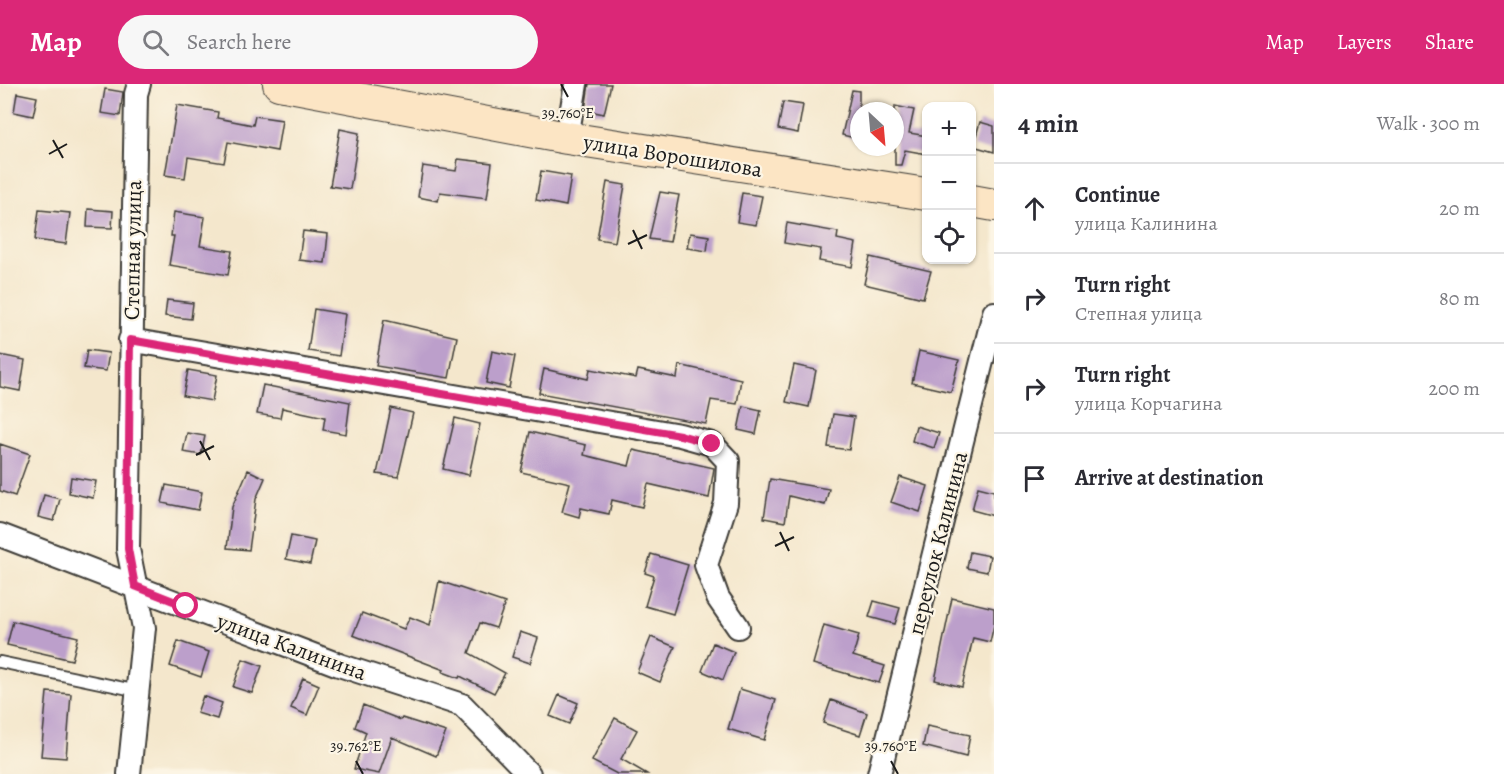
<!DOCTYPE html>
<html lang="en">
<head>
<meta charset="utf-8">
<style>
	body { margin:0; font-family:Alegreya,serif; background:#f7f7f7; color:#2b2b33 }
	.controls { position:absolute; right:18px; top:18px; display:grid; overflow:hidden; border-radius:12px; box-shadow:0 2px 4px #0004 }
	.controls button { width:54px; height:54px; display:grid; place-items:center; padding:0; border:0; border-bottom:2px solid #e1e1e2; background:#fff; color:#2b2b33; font:30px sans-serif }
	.compass { position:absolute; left:850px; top:18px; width:54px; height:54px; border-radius:50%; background:#fff; box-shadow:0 2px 4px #0004; rotate:154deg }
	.stop { position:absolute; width:18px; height:18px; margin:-14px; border:4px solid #db2777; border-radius:50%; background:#fff }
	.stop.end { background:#db2777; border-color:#fff; box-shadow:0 2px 6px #0008 }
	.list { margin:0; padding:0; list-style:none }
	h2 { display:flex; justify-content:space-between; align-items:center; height:78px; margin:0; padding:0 24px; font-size:26px }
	h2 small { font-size:20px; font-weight:400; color:#7c7c81 }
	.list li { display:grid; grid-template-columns:39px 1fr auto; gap:18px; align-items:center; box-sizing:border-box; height:90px; padding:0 24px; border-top:2px solid #e1e1e2 }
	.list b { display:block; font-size:22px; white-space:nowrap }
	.list p { margin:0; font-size:20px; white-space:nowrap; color:#7c7c81 }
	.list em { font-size:20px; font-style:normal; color:#7c7c81 }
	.icon { flex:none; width:33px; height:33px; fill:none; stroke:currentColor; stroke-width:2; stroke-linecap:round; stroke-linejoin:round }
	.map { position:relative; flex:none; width:994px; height:690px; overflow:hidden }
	header { display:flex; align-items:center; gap:36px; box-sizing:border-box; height:84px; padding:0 30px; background:#db2777; color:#fff }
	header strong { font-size:28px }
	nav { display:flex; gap:33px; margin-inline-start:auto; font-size:21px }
	.search { width:420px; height:54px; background:#f7f7f7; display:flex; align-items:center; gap:15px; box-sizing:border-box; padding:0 21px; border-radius:33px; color:#7c7c81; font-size:22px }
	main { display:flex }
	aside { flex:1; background:#fff }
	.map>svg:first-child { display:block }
	.building { fill:#bc9fcb }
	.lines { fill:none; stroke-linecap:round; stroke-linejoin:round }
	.service-casing { stroke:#3c3a36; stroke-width:14 }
	.minor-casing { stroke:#3c3a36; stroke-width:26 }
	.secondary-casing { stroke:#3c3a36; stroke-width:34 }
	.service { stroke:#fff; stroke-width:10 }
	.minor { stroke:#fff; stroke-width:22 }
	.secondary { stroke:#fce5c4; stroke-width:32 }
	.route { stroke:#db2777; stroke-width:8 }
	.ticks { fill:none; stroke:#1c1c1c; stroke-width:2 }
	.labels { text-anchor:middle; stroke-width:4.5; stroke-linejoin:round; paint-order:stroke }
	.street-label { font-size:22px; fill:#1c1c1c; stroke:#fcf5e5 }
	.ticks-label { font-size:15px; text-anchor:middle; fill:#1c1c1c; stroke:#fcf5e5; stroke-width:4.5; stroke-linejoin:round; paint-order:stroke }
</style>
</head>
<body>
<header>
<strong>Map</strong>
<div class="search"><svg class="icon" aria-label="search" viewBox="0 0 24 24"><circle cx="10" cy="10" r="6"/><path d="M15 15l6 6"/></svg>Search here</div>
<nav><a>Map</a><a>Layers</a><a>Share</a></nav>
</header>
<main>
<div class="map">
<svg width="994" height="690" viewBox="0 0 994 690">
	<rect width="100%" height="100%" fill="#fcf5e5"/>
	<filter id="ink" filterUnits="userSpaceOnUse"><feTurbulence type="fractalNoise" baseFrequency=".0167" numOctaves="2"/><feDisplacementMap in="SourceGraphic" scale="12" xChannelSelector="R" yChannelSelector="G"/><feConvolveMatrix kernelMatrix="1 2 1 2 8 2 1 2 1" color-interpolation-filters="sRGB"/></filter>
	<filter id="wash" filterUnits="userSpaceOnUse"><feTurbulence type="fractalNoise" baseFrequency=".008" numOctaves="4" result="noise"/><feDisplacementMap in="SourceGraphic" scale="24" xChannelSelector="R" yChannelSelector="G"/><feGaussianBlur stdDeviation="1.35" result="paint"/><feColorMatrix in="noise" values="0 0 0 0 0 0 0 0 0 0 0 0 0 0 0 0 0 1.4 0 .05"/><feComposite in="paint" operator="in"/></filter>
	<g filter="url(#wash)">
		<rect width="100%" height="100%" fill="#f4e7cc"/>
		<g id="blocks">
			<!-- building -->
			<path class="building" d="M589,0h22l-7,30 -19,-4z
				M105,5l18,3 -3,24 -19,-3z
				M852,6l7,1v48l-17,-4z
				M17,9l20,4 -4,19 -19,-4z
				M783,18l20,3 -5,28 -20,-4z
				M177,21l41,7 -1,6 36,7 2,-9 27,4 -5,31 -49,-9 -4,21 -36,-6 -3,21 -20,-3z
				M895,22l19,4 -5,23 18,3v18l-22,-4 -4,15h-6z
				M980,38l14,4v26l-21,-6z
				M340,45l19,4 -9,56 -20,-3z
				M458,75l34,4 -5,35 -47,-6 -2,9 -20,-4 5,-31 33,5z
				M541,87l30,5 -5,30 -30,-6z
				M607,98l18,3 -10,57 -18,-3z
				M660,108l19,3 -9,47 -21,-3z
				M742,109l20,3 -6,29 -19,-3z
				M88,125l25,2 -1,17 -25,-1z
				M39,126l31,3 -4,31 -31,-4z
				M174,128l31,5 -5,29 32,5 -4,24 -59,-10 5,-29h-3z
				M787,139l51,9 -1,7 19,4 -4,24 -33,-6 2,-12 -37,-6z
				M303,147l25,3 -3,29 -26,-3z
				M690,149l19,3 -2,15 -20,-3z
				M870,173l61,14 -8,27 -59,-14z
				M167,216l26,3 -2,16 -26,-3z
				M314,225l31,5 -6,42 -31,-5z
				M384,236l73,17 -8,41 -73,-12z
				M87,266l22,3 -3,18 -22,-3z
				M492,267l23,5 -6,32 -23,-5z
				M919,267l40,9 -8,32 -39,-9z
				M0,271l25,5 -5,31 -20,-4z
				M679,281l62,14 -4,25 -26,-4 -5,24 -167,-31 5,-24 44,10 2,-10 46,9 2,-8 39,8z
				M794,281l22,5 -7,37 -23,-5z
				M188,286l29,5 -5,26 -29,-5z
				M263,301l87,17 -4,32 -23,-4 2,-13 -43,-9 -2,10 -23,-4z
				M743,322l18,4 -5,24 -18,-4z
				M391,324l22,5 -15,64 -21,-3z
				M833,330l21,3 -5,33 -21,-3z
				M455,334l25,6 -11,51 -26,-6z
				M916,342l23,7 -5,15 -22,-7z
				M530,348l56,13 -2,10 45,11 4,-16 81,18 -5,30 -61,-14 -6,23 -30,-7 -3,14 -28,-6 -2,9 -17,-5 8,-29 -49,-11z
				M187,349l18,3 -4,19 -18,-3z
				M0,360l30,10 -15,42 -15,-5z
				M248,386l17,8 -9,21 -7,51 -22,-2 5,-41z
				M71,393l25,4 -3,17 -24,-5z
				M900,393l28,9 -8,26 -29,-10z
				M770,395l59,10 -4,16 -36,-9 -4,26 -21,-4z
				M166,401l36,7 -4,18 -36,-7z
				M978,403l16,4v25l-22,-6z
				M44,411l16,4 -6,22 -16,-4z
				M291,452l24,5 -5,23 -24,-5z
				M970,468l20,4 -3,16 -20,-4z
				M651,470l37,11 -15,49 -28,-8 9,-30 -9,-3z
				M439,497l66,22 -9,25 -16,-5 -11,30 36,20 -11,20 -34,-17 -1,2 -16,-6 1,-2 -91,-35 9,-22 42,16 6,-12 20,8z
				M952,514l42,10v17l-4,17 -17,-4 -11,49 -27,-7z
				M874,517l26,7 -5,16 -26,-7z
				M13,537l65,16 -6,23 -65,-15z
				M824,541l35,10 -6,21 32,10 -6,17 -66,-19z
				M520,548l18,6 -8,25 -18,-6z
				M651,553l24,10 -15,35 -23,-10z
				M178,557l31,11 -8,25 -31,-11z
				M713,559l21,9 -11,28 -21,-9z
				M243,575l19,7 -10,27 -19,-6z
				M303,594l16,7 -12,30 -16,-7z
				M740,605l36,11 -12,40 -36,-11z
				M47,608l24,2 -5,64 -25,-2z
				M559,611l19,8 -9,21 -19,-8z
				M203,612l19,7 -5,16 -20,-6z
				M831,616l36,13 -7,22 -37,-12z
				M363,621l38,15 1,-2 44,14 -10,24 -44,-19 -13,37 -25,-5 12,-37 -11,-5z
				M615,634l22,12 -16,29 26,15h-30l-25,-13z
				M927,642l43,9 -4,22 -43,-11z"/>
		</g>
	</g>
	<g filter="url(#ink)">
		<use href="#blocks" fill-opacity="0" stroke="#3c3a36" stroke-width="1.5"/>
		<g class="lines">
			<defs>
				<path id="service" d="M0,578l138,29"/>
				<path id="minor" d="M567,54l9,-54
					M130,256l550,95 32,9 16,17 -2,42 -20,62 12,33 20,29
					M0,451l339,130 123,40 67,69
					M129,690l15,-146 -16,-79 8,-455 3,-10
					M879,690l115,-461"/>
				<path id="secondary" d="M279,0l288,54 359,56
					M972,117l22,4"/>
			</defs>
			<!-- service casing -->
			<use href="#service" class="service-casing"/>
			<!-- minor casing -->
			<use href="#minor" class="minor-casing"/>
			<!-- secondary casing -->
			<use href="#secondary" class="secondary-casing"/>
			<!-- service -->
			<use href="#service" class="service"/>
			<!-- minor -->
			<use href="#minor" class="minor"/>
			<!-- secondary -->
			<use href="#secondary" class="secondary"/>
		</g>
	</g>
	<g class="lines" filter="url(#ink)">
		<!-- route -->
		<path class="route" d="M186,522l-51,-20 -7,-37 2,-209 550,95 32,9"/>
	</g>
	<!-- ticks -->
	<path class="ticks" d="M561,0l7,13M53,56l10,18M49,70l18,-10M633,146l9,19M628,160l19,-9M200,357l10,19M196,371l18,-9M780,448l9,19M775,462l19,-9M356,677l7,13M891,677l7,13"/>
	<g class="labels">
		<!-- street labels -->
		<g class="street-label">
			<text transform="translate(673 71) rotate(9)" y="8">улица Ворошилова</text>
			<text transform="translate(132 166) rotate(-89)" y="8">Степная улица</text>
			<text transform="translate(937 459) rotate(-76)" y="8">переулок Калинина</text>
			<text transform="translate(292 562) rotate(20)" y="8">улица Калинина</text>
		</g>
	</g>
	<g class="ticks-label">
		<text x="568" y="34">39.760°E</text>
		<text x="356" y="667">39.762°E</text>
		<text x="891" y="667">39.760°E</text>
	</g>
</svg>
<div class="controls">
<button>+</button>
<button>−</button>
<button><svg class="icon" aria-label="locate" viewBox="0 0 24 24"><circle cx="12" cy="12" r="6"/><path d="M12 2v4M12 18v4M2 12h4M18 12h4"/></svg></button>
</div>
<svg class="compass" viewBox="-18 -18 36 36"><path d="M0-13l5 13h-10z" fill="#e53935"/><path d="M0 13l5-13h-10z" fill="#7c7c81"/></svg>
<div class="stop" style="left:186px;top:522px"></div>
<div class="stop end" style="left:712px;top:360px"></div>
</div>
<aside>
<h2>4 min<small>Walk · 300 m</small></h2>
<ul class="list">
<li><svg class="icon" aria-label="ahead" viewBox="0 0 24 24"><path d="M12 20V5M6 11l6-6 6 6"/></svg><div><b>Continue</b><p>улица Калинина</p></div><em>20 m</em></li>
<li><svg class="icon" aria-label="right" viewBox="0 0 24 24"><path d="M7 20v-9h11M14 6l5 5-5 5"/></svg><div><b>Turn right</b><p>Степная улица</p></div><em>80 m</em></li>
<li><svg class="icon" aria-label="right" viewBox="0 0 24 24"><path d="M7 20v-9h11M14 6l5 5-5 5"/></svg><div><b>Turn right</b><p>улица Корчагина</p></div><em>200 m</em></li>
<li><svg class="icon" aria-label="arrive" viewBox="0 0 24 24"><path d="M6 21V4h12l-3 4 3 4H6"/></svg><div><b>Arrive at destination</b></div></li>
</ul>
</aside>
</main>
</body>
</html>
